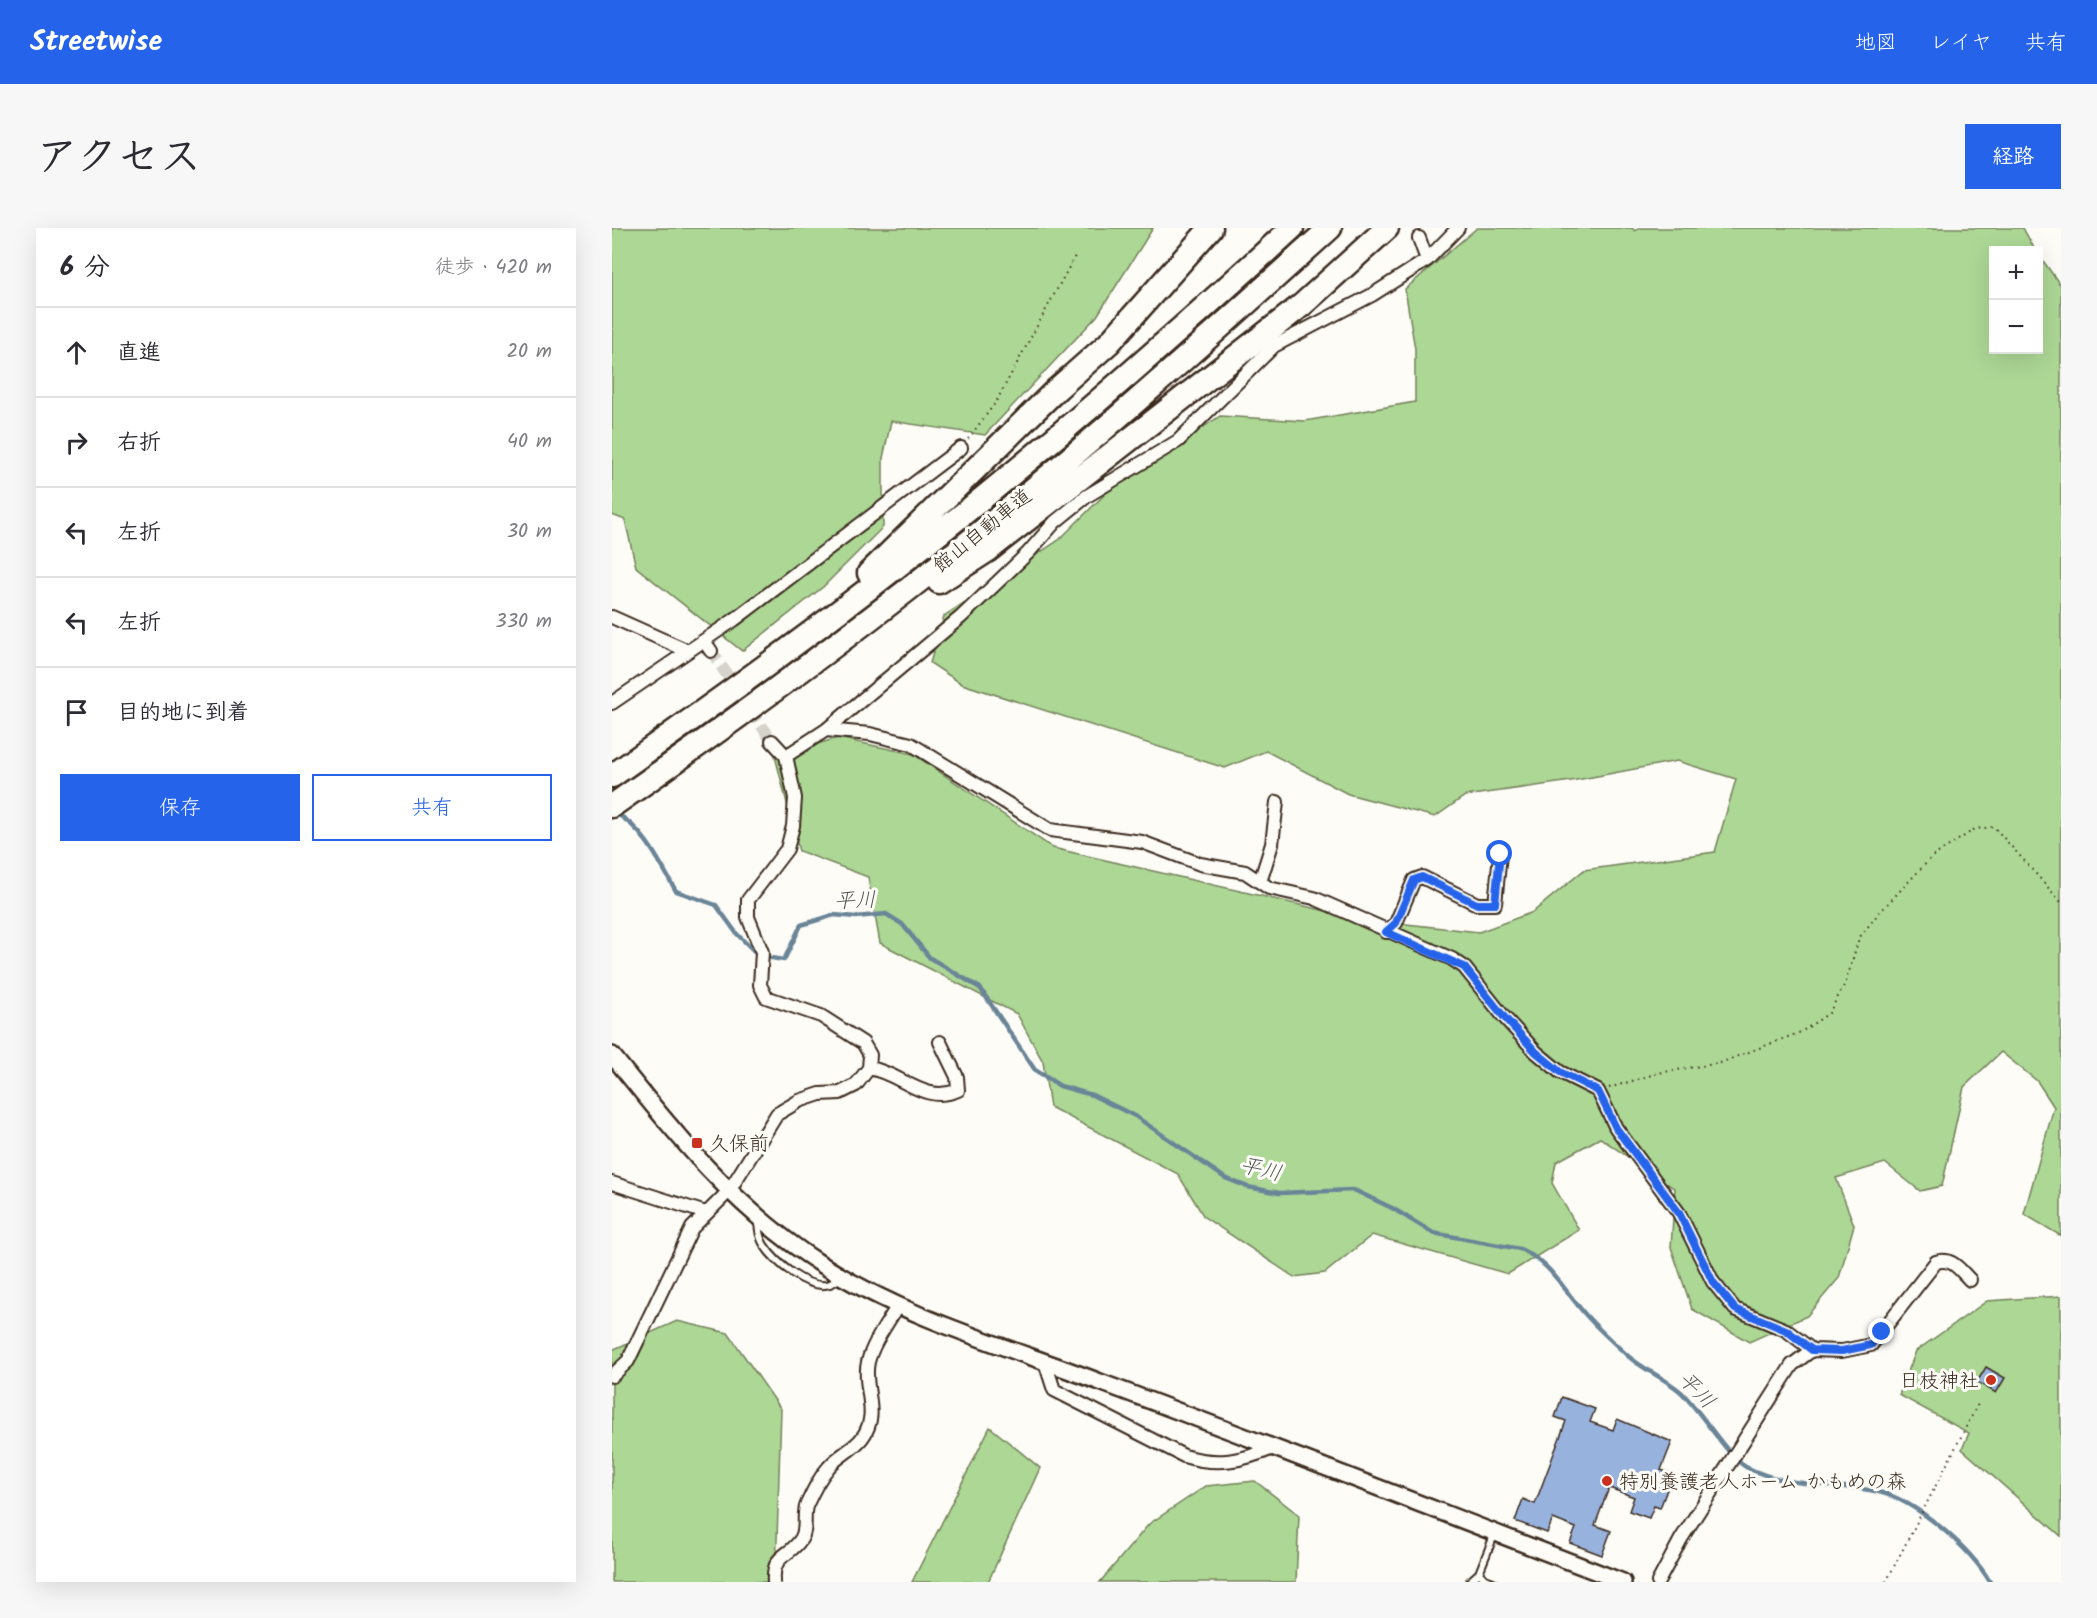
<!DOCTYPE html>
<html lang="ja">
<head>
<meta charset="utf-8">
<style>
	body { margin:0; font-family:Kalam,"Klee One",sans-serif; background:#f7f7f7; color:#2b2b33 }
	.controls { position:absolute; right:18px; top:18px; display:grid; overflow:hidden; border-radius:0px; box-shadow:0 6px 24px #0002 }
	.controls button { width:54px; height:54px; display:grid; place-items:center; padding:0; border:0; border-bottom:2px solid #e1e1e2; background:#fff; color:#2b2b33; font:30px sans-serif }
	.stop { position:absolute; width:18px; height:18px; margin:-14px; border:4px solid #2563eb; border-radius:50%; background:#fff }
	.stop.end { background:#2563eb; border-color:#fff; box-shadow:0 2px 6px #0008 }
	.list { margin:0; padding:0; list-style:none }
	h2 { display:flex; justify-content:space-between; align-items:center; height:78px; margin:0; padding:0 24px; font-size:26px }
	h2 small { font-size:20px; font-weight:400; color:#7c7c81 }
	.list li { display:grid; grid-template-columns:39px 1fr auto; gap:18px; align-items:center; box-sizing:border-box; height:90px; padding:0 24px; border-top:2px solid #e1e1e2 }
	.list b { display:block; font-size:22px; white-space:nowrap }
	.list em { font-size:20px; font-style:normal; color:#7c7c81 }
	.actions { display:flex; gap:12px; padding:18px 24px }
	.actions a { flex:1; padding:14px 0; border:2px solid #2563eb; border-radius:0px; text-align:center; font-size:21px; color:#2563eb }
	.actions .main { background:#2563eb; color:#fff }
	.icon { flex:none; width:33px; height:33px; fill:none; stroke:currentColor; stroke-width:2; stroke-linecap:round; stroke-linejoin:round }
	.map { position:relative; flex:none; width:1449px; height:1354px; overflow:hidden; border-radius:0px }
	header { display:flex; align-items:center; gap:36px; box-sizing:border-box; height:84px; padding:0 30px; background:#2563eb; color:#fff }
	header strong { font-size:28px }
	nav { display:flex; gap:33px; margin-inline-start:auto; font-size:21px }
	.intro { display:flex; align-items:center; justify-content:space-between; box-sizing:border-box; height:144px; padding:0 36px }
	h1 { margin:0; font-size:42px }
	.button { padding:15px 27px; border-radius:0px; background:#2563eb; color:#fff; font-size:21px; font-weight:700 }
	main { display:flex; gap:36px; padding:0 36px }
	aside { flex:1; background:#fff; border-radius:0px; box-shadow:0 6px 24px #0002 }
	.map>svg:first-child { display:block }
	.green { fill:#acd795; stroke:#74805a; stroke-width:1.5 }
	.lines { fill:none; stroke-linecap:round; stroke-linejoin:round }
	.stream { stroke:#6b8597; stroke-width:4.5 }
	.building { fill:#98b2de; stroke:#3b2a1e; stroke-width:1.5 }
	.minor-tunnel { stroke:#d6d2cc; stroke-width:12; stroke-dasharray:12 6; stroke-linecap:butt }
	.service-casing { stroke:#3b2a1e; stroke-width:10 }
	.minor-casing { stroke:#3b2a1e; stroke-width:16 }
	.tertiary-casing { stroke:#3b2a1e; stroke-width:20 }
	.motorway-casing { stroke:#3b2a1e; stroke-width:27 }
	.path { stroke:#3b2a1e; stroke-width:2; stroke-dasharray:1.5 4.5; stroke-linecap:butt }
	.service { stroke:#fdfcf7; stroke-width:6 }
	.minor { stroke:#fdfcf7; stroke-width:12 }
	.tertiary { stroke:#fdfcf7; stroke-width:15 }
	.motorway { stroke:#fdfcf7; stroke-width:22 }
	.route { stroke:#2563eb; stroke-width:8 }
	.poi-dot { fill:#c8321e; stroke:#fdfcf7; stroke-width:2 }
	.labels { text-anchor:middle; stroke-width:6; stroke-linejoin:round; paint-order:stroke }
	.street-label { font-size:20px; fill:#3b2a1e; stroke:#fdfcf7 }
	.poi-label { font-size:20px; fill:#3b2a1e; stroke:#fdfcf7; text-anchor:start }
	.water-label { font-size:21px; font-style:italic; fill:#53575b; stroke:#fdfcf7 }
</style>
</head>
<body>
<header>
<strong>Streetwise</strong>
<nav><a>地図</a><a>レイヤ</a><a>共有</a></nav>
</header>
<div class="intro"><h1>アクセス</h1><a class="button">経路</a></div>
<main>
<aside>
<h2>6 分<small>徒歩 · 420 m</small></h2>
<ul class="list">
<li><svg class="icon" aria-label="ahead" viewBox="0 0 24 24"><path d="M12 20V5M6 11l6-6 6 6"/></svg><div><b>直進</b></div><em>20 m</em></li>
<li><svg class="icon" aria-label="right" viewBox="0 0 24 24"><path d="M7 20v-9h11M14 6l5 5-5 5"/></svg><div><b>右折</b></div><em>40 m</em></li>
<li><svg class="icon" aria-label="left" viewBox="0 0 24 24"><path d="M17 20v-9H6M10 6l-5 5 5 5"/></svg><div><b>左折</b></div><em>30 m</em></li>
<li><svg class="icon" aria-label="left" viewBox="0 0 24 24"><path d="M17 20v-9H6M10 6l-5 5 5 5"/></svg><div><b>左折</b></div><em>330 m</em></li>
<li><svg class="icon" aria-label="arrive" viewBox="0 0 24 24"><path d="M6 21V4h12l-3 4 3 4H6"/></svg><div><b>目的地に到着</b></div></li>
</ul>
<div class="actions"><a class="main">保存</a><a>共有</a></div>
</aside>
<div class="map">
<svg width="1449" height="1354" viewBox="0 0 1449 1354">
	<rect width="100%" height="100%" fill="#fdfcf7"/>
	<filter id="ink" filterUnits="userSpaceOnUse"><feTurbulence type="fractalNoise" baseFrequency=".0167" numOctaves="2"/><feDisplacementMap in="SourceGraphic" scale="12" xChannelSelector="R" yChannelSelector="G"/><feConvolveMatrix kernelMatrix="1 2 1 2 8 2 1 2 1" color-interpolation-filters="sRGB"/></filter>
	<g filter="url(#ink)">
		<!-- green -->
		<path class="green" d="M0,0h541l-56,88 -112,119 -94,-14 -8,37v69l-60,60 -81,64 -106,-84 -11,-47 -13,-5z
			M865,0h155l3,3 3,-3h385l12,22h-41v100h44l1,-95 22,31v950l-37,-22 30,-107 -17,-26 -36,-29 -37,35 -22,99 -22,5 -35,-28 -49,15 18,47 -15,53 -32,38 -58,26 -57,-33 -21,-62 4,-58 -75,-51 -44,24 -4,21 27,47 -71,44 -136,-39 -47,38 -31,4 -90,-60 -26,-43 -128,-67 -7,-45 -26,-48 -137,-71 -12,-66 -69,-26 -24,-95 63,-18 75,16 140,94 308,71 118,13 54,-20 51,-42 131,-18 21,-73 -59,-18 -106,20 -106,15 -30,21 -87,-23 -82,-43 -41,17 -263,-84 -32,-21 14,-47 115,-76 47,-47 114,-77 85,5 110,-19v-53l-10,-60z
			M1449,1068v240l-99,-87 7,-16 -70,-38 17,-44 71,-50z
			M65,1093l51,12 53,76 -5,164 -4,9h-160v-232z
			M378,1199l50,41 -52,114h-76z
			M643,1253l44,34 -3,67h-196l49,-58 57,-38z"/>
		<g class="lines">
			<!-- stream -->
			<path class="stream" d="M4,585c30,18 43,49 60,78l40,14 21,29 17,17 12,6 18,3 17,-35 33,-10 22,2 30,-3 16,10 28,34 50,30 55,82 25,16 32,9 43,21 90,62 23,9 31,6 75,-3 38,18 41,25 87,16c29,13 40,35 60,59 13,17 32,33 48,48 16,14 37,22 53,36 18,17 47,65 65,75 42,22 88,15 133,25 38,9 92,57 111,90"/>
		</g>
		<!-- building -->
		<path class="building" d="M1374,1139l19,11 -9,15 -19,-11z
			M950,1169l33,12 -5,13 23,8 4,-11 55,23 -11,28 12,4 -13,34 -6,-2 -5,12 -20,-7 5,-14 -25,-9 -14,37 16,6 -9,24 -32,-12 6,-15 -23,-9 -6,14 -32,-12 8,-22 12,5 31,-83 -11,-4z"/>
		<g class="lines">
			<!-- minor-tunnel -->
			<path class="minor-tunnel" d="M99,423l61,90"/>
			<defs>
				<path id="service" d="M146,991c0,9 1,18 6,26 11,17 44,46 66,39 4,-1 8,-5 12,-7
					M867,1345l6,6 8,3
					M857,1354l10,-9 16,-40"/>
				<path id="minor" d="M807,10l8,22
					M0,389l76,34
					M92,413l7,10
					M0,475l122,-83 227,-172
					M214,502l44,4 41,10 139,86 92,12 58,22 45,8 24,16 45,10 138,61 12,8 40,50 32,35 24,20 38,19 18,37 63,85 34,69 22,27 51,21 26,20 -20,15 -111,174 -23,43
					M174,528l40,-26 135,-113 67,-64 27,-31 32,-26 91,-55 96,-95 98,-51 55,-35 31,-32
					M648,654l12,-38 5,-42
					M774,704l10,-9 18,-43 8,-3 55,27h18l5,-50
					M257,840c32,5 55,37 89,22l-1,-13 -17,-35
					M0,955l94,30
					M1200,1122l30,1 29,-6 65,-83c16,-5 23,7 34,18
					M433,1134l9,28 130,66c33,10 58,5 89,-8
					M0,1148l16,-15 64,-133 37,-37 48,-77 22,-13 21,-7 20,-1 16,-8 13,-17 1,-13 -7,-12 -42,-27 -55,-19 -6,-12 2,-33 -14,-35v-17l39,-51 6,-23 2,-28 -9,-42 -14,-15
					M162,1354c-2,-29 15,-24 27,-43 7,-10 1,-25 6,-35 5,-11 13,-27 21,-36 9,-12 25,-18 34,-30 19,-25 0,-50 6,-76 5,-20 20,-39 30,-57"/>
				<path id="tertiary" d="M0,827c62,78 124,155 209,209 86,55 185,82 279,118 175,65 348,133 523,200"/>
				<path id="motorway" d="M257,345l188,-184 52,-46 102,-115
					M327,354l48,-31 315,-246 85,-77
					M0,548c103,-73 207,-147 306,-226 130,-102 253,-211 374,-322
					M0,578c109,-76 217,-154 321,-236 138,-108 268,-225 397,-342"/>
			</defs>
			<!-- service casing -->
			<use href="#service" class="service-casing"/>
			<!-- minor casing -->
			<use href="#minor" class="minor-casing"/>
			<!-- tertiary casing -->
			<use href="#tertiary" class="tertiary-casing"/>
			<!-- motorway casing -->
			<use href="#motorway" class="motorway-casing"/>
			<!-- path -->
			<path class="path" d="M356,211l28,-37 79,-146
				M997,860l49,-15 62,-10 81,-31 28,-19 17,-31 13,-44 19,-24 54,-57 43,-28 19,-2 67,75
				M1274,1354l93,-180"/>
			<!-- service -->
			<use href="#service" class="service"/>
			<!-- minor -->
			<use href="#minor" class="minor"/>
			<!-- tertiary -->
			<use href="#tertiary" class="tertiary"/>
			<!-- motorway -->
			<use href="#motorway" class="motorway"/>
		</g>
	</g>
	<g class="lines" filter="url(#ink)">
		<!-- route -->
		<path class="route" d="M888,626l-5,50h-18l-55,-27 -8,3 -18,43 -10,9 78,35 40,50 32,35 24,20 38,19 18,37 63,85 34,69 22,27 51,21 26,20 30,1 29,-6 11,-13"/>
	</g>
	<!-- markers -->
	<g class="poi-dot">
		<rect x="79" y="909" width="12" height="12" rx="3"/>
		<circle cx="1379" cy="1152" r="6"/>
		<circle cx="995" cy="1253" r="6"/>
	</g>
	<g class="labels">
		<!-- street labels -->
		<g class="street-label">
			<text transform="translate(370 302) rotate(-39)" y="7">館山自動車道</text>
		</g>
		<!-- poi labels -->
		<g class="poi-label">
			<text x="97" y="922">久保前</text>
			<text x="1367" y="1159" text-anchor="end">日枝神社</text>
			<text x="1007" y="1260">特別養護老人ホーム かもめの森</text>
		</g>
		<!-- water labels -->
		<g class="water-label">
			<text transform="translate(243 672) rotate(-2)" y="7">平川</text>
			<text transform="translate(649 941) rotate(13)" y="7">平川</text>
			<text transform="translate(1085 1162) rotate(45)" y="7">平川</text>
		</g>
	</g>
</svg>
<div class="controls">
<button>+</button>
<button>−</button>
</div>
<div class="stop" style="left:888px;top:626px"></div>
<div class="stop end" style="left:1270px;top:1104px"></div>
</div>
</main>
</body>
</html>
